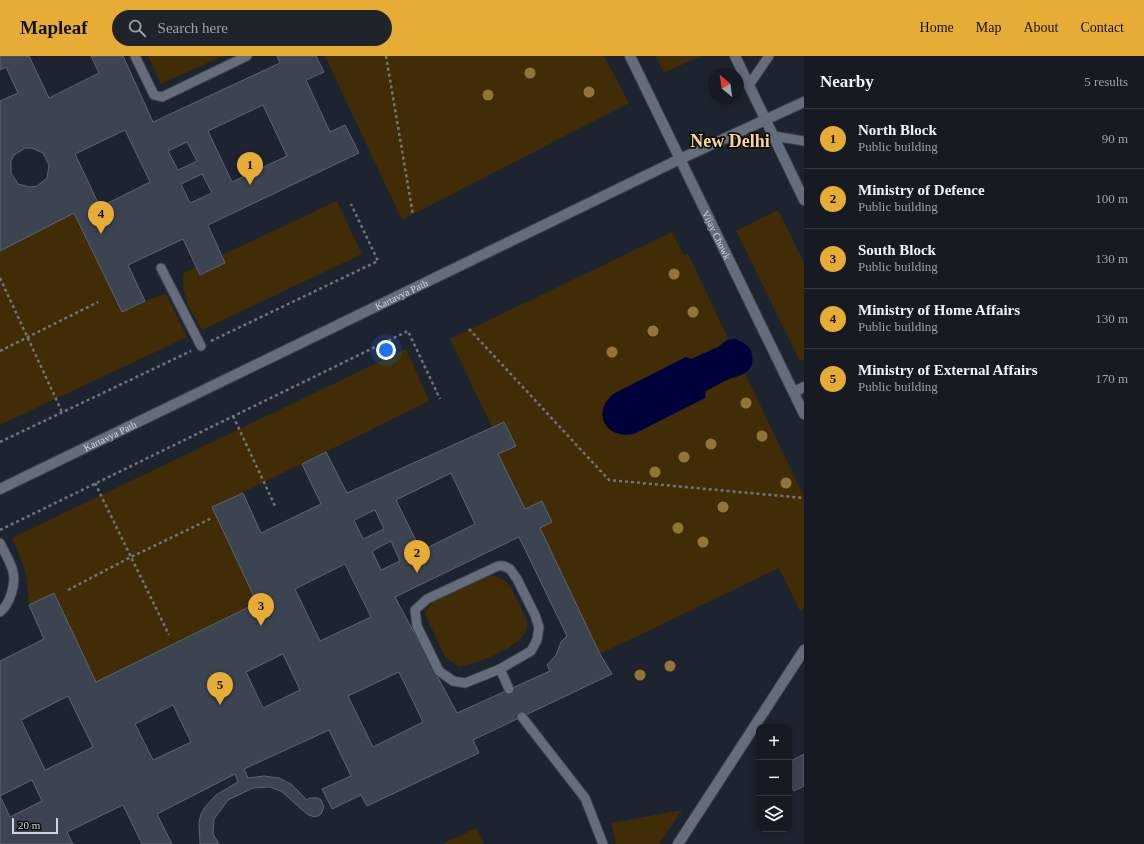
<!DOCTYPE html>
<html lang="en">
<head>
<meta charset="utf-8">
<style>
	body { margin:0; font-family:Georgia,serif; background:#1f242b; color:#f1f3f6 }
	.controls { position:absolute; right:12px; bottom:12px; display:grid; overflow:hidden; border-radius:8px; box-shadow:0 2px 10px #0003 }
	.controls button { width:36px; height:36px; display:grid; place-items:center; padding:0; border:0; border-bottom:1px solid #353941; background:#161b23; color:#f1f3f6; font:20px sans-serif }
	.compass { position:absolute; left:708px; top:12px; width:36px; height:36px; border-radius:50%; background:#161b23; box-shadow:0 2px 10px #0003; rotate:331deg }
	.scale { position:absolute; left:12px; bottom:10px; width:46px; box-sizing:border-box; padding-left:4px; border:2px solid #cfd3db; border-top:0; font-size:11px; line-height:14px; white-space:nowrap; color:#cfd3db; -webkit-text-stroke:3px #0a0d12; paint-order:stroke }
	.you { position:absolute; left:386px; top:294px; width:14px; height:14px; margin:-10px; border:3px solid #fff; border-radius:50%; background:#1a73e8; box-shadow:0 0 0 6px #1a73e833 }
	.badge { display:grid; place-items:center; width:26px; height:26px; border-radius:50%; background:#e6ac36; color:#111; font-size:13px; font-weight:700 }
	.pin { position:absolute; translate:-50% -33px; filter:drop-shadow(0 1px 2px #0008) }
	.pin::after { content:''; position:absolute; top:21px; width:14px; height:12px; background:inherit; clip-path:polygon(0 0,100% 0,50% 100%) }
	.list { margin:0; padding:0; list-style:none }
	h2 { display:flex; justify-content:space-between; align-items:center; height:52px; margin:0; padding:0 16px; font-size:17px }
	h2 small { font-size:13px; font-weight:400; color:#9ea1a6 }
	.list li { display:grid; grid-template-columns:26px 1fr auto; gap:12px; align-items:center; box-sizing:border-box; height:60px; padding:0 16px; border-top:1px solid #353941 }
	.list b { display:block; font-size:15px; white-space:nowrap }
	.list p { margin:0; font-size:13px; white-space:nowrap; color:#9ea1a6 }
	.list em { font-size:13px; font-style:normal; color:#9ea1a6 }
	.icon { flex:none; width:22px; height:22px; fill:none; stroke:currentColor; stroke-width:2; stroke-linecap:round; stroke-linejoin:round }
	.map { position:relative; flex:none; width:804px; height:788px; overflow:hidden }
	header { display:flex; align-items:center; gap:24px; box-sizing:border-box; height:56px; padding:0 20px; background:#e6ac36; color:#111 }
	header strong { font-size:19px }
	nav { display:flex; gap:22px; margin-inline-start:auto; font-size:14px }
	.search { width:280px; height:36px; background:#1f242b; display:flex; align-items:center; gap:10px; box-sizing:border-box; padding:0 14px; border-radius:22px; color:#9ea1a6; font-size:15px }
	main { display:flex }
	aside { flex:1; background:#161b23 }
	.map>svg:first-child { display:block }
	.green { fill:#402d06 }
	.water { fill:#00003b }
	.building { fill:#3d4451; stroke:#5d6472; fill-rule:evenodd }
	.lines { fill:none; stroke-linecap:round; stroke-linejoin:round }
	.service-casing { stroke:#3c404a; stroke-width:11 }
	.tertiary-casing { stroke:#3c404a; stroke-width:12 }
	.secondary-casing { stroke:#3c404a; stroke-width:12 }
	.path { stroke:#6f757e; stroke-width:2.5; stroke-dasharray:3 3; stroke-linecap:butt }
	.service { stroke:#656c7a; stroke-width:9 }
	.tertiary { stroke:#656c7a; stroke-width:10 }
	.secondary { stroke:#656c7a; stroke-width:10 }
	.tree { fill:#927539 }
	.labels { text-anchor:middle; stroke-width:3.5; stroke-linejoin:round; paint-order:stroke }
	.street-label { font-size:10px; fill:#cfd3db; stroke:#0a0d12 }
	.town-label { font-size:18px; font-weight:bold; fill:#fdd58e; stroke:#0a0d12 }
</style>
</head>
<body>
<header>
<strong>Mapleaf</strong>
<div class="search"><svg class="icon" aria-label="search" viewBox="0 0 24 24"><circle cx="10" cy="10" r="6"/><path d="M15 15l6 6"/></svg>Search here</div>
<nav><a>Home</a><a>Map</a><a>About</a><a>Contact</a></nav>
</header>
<main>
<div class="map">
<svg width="804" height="788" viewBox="0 0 804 788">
	<rect width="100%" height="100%" fill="#1d242f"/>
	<!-- green -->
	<path class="green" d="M148,0h74l-61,28z
		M325,0h279l25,47 -227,117z
		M656,0h44l-36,17z
		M337,145l25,53 -160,76c-10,-19 -23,-36 -18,-57z
		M778,154l26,53v96l-4,2 -64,-130z
		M74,157l48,99 23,-11 21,-7 21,43 -187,88v-174z
		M672,176l12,24 4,-2 116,243v111l-4,3 -21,-43 -179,86 -60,-126 12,-6 -10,-21 -17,8 -27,-55 18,-8 -12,-24 -12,5 -42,-88z
		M406,293l23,52 -216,106 44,96 -161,79 -42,-89 -25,12 -2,-25 -3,-13 -12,-29z
		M486,518c21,4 22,8 31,26 3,7 9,16 10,23 4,22 -51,40 -68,44l-14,-10 -20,-43c6,-20 43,-31 61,-40z
		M682,754l-23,34h-43l-5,-21z
		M476,772l8,16h-42z"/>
	<!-- water -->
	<path class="water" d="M735,283c8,3 16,7 17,16 3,15 -8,20 -20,23 -9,3 -18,9 -26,13l-1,7 -71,36c-30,6 -43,-24 -19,-41l71,-36 5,2 27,-12 9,-7z"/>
	<!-- building -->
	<path class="building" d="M0,0h29l20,42 50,-25 -8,-17h32l30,66 127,-59 -3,-7h39l8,16 -18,8 24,52 15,-7 14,28 -151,72 17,38 -25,12 -17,-36 -55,26 17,36 -23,11 -48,-99 -74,38v-150l18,-8 -12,-26 -6,3zM263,49l24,51 -55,26 -24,-51zM125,74l25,52 -50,25 -25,-53zM187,86l10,19 -19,9 -10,-19zM25,92h7l11,5 6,12 -2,13 -10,8 -7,1 -12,-3 -7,-11v-12l3,-6zM202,118l10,19 -22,10 -9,-19z
		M504,366l12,24 -18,8 27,55 17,-8 10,21 -12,6 60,126 12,20 -139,66 6,13 -112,53 -6,-11 -29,14 -10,-20 29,-13 -22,-46 -85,39 4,9 16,-2 15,2 12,6 16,16 3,-2h8l3,2 3,7 -3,7 -3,2 -4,1 -7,-3 -26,-23 -11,-4 -17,1 -25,12 -14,19 -1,15 6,10h-19l-1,-22 2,-8 4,-7 11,-12 22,-13 -3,-8 -78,40 15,30h-30l-19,-39 -56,27 6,12h-73v-183l44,-22 -15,-34 25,-12 42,89 161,-79 -45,-96 31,-14 18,40 60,-29 -19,-40 24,-12 21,41zM451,417l24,51 -54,27 -25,-51zM375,454l9,19 -21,10 -9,-19zM519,481l48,99 -6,6 -5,13 -9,10 3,6 -93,42 -62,-116zM391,485l9,20 -19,9 -9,-19zM345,508l26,53 -51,24 -25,-52zM283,598l17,36 -37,18 -17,-36zM399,616l24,50 -50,25 -25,-51zM68,640l25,51 -48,23 -24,-50zM173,649l18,37 -38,18 -18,-36zM32,724l10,21 -32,16 -10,-21z
		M804,698v32l-10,5 -5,-10v-19z"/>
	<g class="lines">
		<defs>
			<path id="service" d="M135,0l19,39 8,2 85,-41
				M749,29l20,-29
				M774,80l30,5
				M161,212l40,78
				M0,487c4,9 11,19 13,29 3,12 -3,32 -13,40
				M498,510h6l6,3 7,10 18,36 4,12 -2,13 -6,11 -31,18 -35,14 -12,-2 -14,-10 -22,-45 -2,-16 12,-11z
				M500,613l9,20
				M522,661l63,81 18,46"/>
			<g id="tertiary">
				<path id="s1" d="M0,433l680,-330"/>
			</g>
			<g id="secondary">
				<path id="s2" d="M630,0l174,358"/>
				<path d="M735,0l69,144"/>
				<path d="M680,103l124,-57"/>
				<path d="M794,336l10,-5"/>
				<path d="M678,788l126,-194"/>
			</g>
		</defs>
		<!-- service casing -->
		<use href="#service" class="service-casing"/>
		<!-- tertiary casing -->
		<use href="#tertiary" class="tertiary-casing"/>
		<!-- secondary casing -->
		<use href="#secondary" class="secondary-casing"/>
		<!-- path -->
		<path class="path" d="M386,0l27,159
			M0,222l62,134
			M469,273l140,151 195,18
			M211,285l167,-80 -27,-57
			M0,295l98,-49
			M233,360l43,92
			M0,386l191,-91
			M95,427l74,152
			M0,474l408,-199 32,68
			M68,534l63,-33 81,-39"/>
		<!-- service -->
		<use href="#service" class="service"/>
		<!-- tertiary -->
		<use href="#tertiary" class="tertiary"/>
		<!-- secondary -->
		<use href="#secondary" class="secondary"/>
	</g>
	<!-- trees -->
	<g class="tree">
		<circle cx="530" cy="17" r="5.5"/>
		<circle cx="589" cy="36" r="5.5"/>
		<circle cx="488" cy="39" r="5.5"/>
		<circle cx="674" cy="218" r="5.5"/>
		<circle cx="693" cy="256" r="5.5"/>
		<circle cx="653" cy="275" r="5.5"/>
		<circle cx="612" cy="296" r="5.5"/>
		<circle cx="746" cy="347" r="5.5"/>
		<circle cx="762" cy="380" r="5.5"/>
		<circle cx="711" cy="388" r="5.5"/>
		<circle cx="684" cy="401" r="5.5"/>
		<circle cx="655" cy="416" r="5.5"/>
		<circle cx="786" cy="427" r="5.5"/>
		<circle cx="723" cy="451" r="5.5"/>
		<circle cx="678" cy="472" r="5.5"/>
		<circle cx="703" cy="486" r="5.5"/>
		<circle cx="670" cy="610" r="5.5"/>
		<circle cx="640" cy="619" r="5.5"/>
	</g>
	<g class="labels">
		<!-- street labels -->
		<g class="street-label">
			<text dy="4" stroke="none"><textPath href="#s2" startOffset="199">Vijay Chowk</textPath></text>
			<text dy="4" stroke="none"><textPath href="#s1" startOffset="446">Kartavya Path</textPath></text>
			<text dy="4" stroke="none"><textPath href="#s1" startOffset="122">Kartavya Path</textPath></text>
		</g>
		<!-- town labels -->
		<g class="town-label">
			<text x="730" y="91">New Delhi</text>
		</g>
	</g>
</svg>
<div class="controls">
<button>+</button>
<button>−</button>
<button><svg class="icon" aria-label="layers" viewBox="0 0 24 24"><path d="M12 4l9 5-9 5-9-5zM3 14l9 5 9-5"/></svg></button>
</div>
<svg class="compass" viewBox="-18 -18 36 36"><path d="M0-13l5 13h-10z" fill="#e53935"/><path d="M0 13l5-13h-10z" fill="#9ea1a6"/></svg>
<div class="scale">20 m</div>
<div class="you"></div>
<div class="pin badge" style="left:250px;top:129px">1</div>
<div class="pin badge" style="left:417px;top:517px">2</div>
<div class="pin badge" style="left:261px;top:570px">3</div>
<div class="pin badge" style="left:101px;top:178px">4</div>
<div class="pin badge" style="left:220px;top:649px">5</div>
</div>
<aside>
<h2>Nearby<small>5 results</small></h2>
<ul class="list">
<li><span class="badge">1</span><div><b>North Block</b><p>Public building</p></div><em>90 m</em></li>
<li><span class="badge">2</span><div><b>Ministry of Defence</b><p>Public building</p></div><em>100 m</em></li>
<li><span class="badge">3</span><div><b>South Block</b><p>Public building</p></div><em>130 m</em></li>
<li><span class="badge">4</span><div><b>Ministry of Home Affairs</b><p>Public building</p></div><em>130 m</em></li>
<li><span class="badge">5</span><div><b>Ministry of External Affairs</b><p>Public building</p></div><em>170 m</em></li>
</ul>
</aside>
</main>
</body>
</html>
